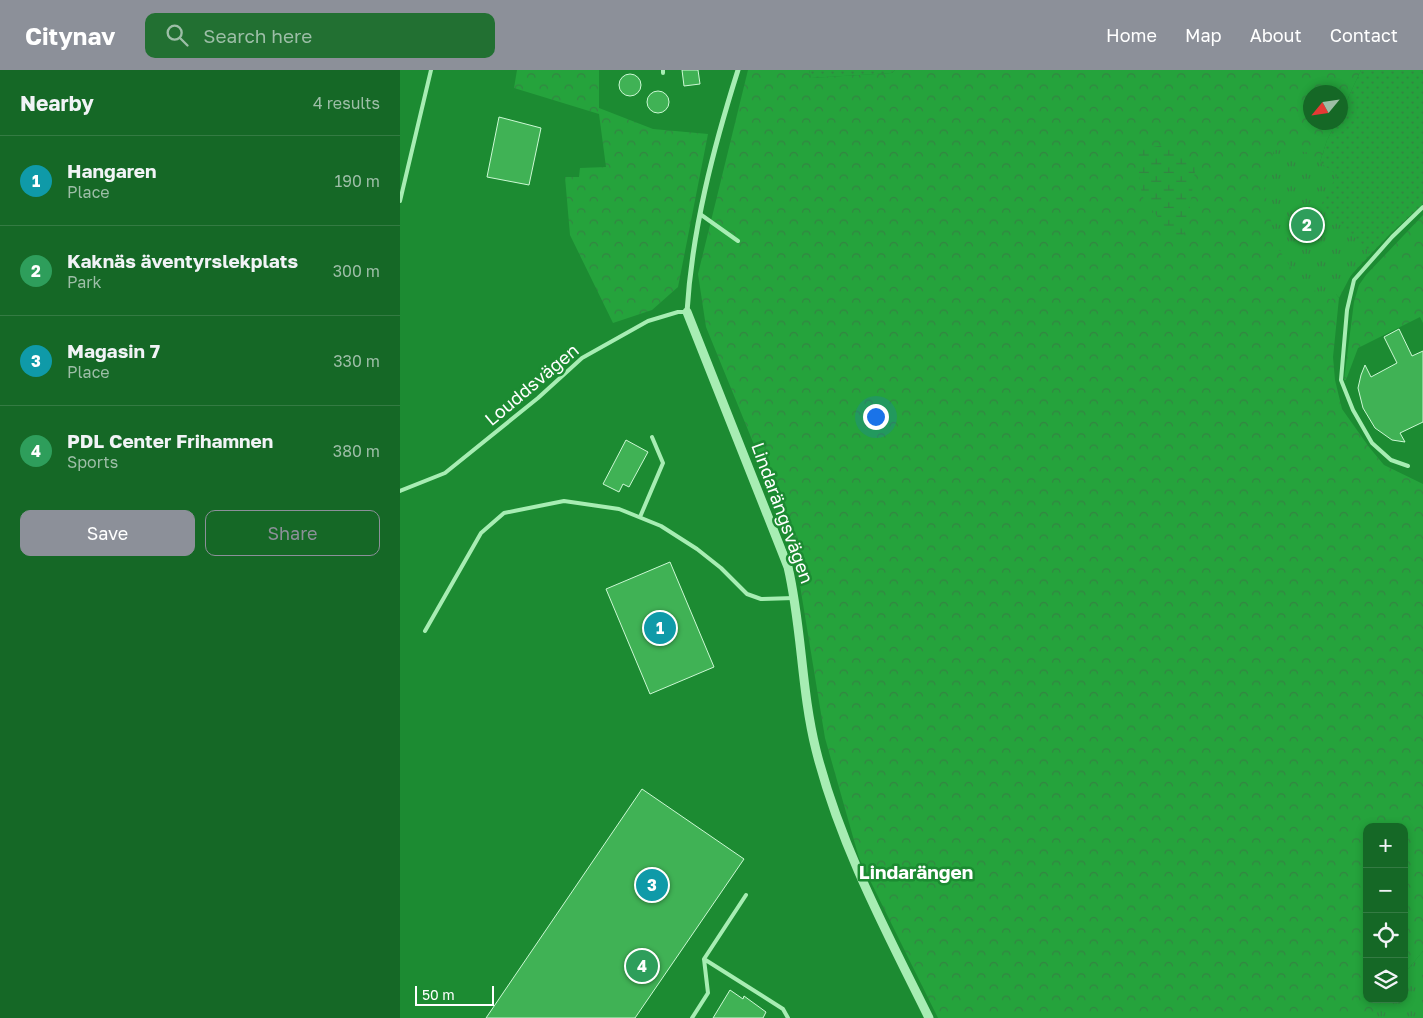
<!DOCTYPE html>
<html lang="en">
<head>
<meta charset="utf-8">
<style>
	body { margin:0; font-family:"Golos Text",sans-serif; background:#227032; color:#f1f3f6 }
	.controls { position:absolute; right:15px; bottom:15px; display:grid; overflow:hidden; border-radius:10px; box-shadow:0 2px 8px #0003 }
	.controls button { width:45px; height:45px; display:grid; place-items:center; padding:0; border:0; border-bottom:1px solid #347b43; background:#156826; color:#f1f3f6; font:25px sans-serif }
	.compass { position:absolute; left:903px; top:15px; width:45px; height:45px; border-radius:50%; background:#156826; box-shadow:0 2px 8px #0003; rotate:241deg }
	.scale { position:absolute; left:15px; bottom:12px; width:79px; box-sizing:border-box; padding-left:5px; border:2px solid #fff; border-top:0; font-size:14px; line-height:18px; white-space:nowrap; color:#fff; -webkit-text-stroke:4px #1c8b32; paint-order:stroke }
	.you { position:absolute; left:475px; top:346px; width:18px; height:18px; margin:-12px; border:4px solid #fff; border-radius:50%; background:#1a73e8; box-shadow:0 0 0 8px #1a73e833 }
	.badge { display:grid; place-items:center; width:32px; height:32px; border-radius:50%; background:#8c9099; color:#fff; font-size:16px; font-weight:700 }
	.pin { position:absolute; translate:-50% -50%; border:2px solid #fff; box-shadow:0 1px 5px #0006 }
	.list { margin:0; padding:0; list-style:none }
	h2 { display:flex; justify-content:space-between; align-items:center; height:65px; margin:0; padding:0 20px; font-size:21px }
	h2 small { font-size:16px; font-weight:400; color:#9dbea7 }
	.list li { display:grid; grid-template-columns:32px 1fr auto; gap:15px; align-items:center; box-sizing:border-box; height:90px; padding:0 20px; border-top:1px solid #347b43 }
	.list b { display:block; font-size:19px; white-space:nowrap }
	.list p { margin:0; font-size:16px; white-space:nowrap; color:#9dbea7 }
	.list em { font-size:16px; font-style:normal; color:#9dbea7 }
	.actions { display:flex; gap:10px; padding:15px 20px }
	.actions a { flex:1; padding:11px 0; border:1px solid #8c9099; border-radius:10px; text-align:center; font-size:18px; color:#8c9099 }
	.actions .main { background:#8c9099; color:#fff }
	.icon { flex:none; width:28px; height:28px; fill:none; stroke:currentColor; stroke-width:2; stroke-linecap:round; stroke-linejoin:round }
	.map { position:relative; flex:none; width:1023px; height:948px; overflow:hidden }
	header { display:flex; align-items:center; gap:30px; box-sizing:border-box; height:70px; padding:0 25px; background:#8c9099; color:#fff }
	header strong { font-size:24px }
	nav { display:flex; gap:28px; margin-inline-start:auto; font-size:18px }
	.search { width:350px; height:45px; background:#227032; display:flex; align-items:center; gap:12px; box-sizing:border-box; padding:0 18px; border-radius:10px; color:#9dbea7; font-size:19px }
	main { display:flex }
	aside { flex:1; background:#156826 }
	.map>svg:first-child { display:block }
	.grass { fill:url(#grass-dots) }
	.forest { fill:url(#forest-crowns) }
	.wetland { fill:url(#wetland-marsh) }
	.park { fill:url(#park-tufts) }
	.building { fill:#40b255; stroke:#ccf9d4 }
	.lines { fill:none; stroke-linecap:round; stroke-linejoin:round }
	.service { stroke:#a7edb3; stroke-width:4 }
	.minor { stroke:#a7edb3; stroke-width:5 }
	.tertiary { stroke:#a7edb3; stroke-width:9 }
	.labels { text-anchor:middle; stroke-width:5; stroke-linejoin:round; paint-order:stroke }
	.street-label { font-size:18px; fill:#fff; stroke:#1c8b32 }
	.neighbourhood-label { font-size:19px; font-weight:bold; fill:#fff; stroke:#1c8b32 }
</style>
</head>
<body>
<header>
<strong>Citynav</strong>
<div class="search"><svg class="icon" aria-label="search" viewBox="0 0 24 24"><circle cx="10" cy="10" r="6"/><path d="M15 15l6 6"/></svg>Search here</div>
<nav><a>Home</a><a>Map</a><a>About</a><a>Contact</a></nav>
</header>
<main>
<aside>
<h2>Nearby<small>4 results</small></h2>
<ul class="list">
<li><span class="badge" style="background:#0f9aa8">1</span><div><b>Hangaren</b><p>Place</p></div><em>190 m</em></li>
<li><span class="badge" style="background:#2e9e5b">2</span><div><b>Kaknäs äventyrslekplats</b><p>Park</p></div><em>300 m</em></li>
<li><span class="badge" style="background:#0f9aa8">3</span><div><b>Magasin 7</b><p>Place</p></div><em>330 m</em></li>
<li><span class="badge" style="background:#2e9e5b">4</span><div><b>PDL Center Frihamnen</b><p>Sports</p></div><em>380 m</em></li>
</ul>
<div class="actions"><a class="main">Save</a><a>Share</a></div>
</aside>
<div class="map">
<svg width="1023" height="948" viewBox="0 0 1023 948">
	<defs>
		<pattern id="grass-dots" width="8" height="8" patternUnits="userSpaceOnUse" patternTransform="scale(1.25)"><rect width="8" height="8" fill="#25a33c"/><path d="M2 2h.1M6 6h.1" fill="none" stroke="#338542" stroke-width="1.8" stroke-linecap="round"/></pattern>
		<pattern id="forest-crowns" width="20" height="18" patternUnits="userSpaceOnUse" patternTransform="scale(1.25)"><rect width="20" height="18" fill="#25a33c"/><path d="M2 6a3 3 0 1 1 6 0M12 15a3 3 0 1 1 6 0" fill="none" stroke="#338542"/></pattern>
		<pattern id="wetland-marsh" width="20" height="14" patternUnits="userSpaceOnUse" patternTransform="scale(1.25)"><rect width="20" height="14" fill="#25a33c"/><path d="M1 5h8M5 5V1M11 12h8M15 12V8" fill="none" stroke="#338542"/></pattern>
		<pattern id="park-tufts" width="24" height="20" patternUnits="userSpaceOnUse" patternTransform="scale(1.25)"><rect width="24" height="20" fill="#25a33c"/><path d="M3 7l-1-3M5 7V3M7 7l1-3M15 17l-1-3M17 17v-4M19 17l1-3" fill="none" stroke="#338542"/></pattern>
	</defs>
	<rect width="100%" height="100%" fill="#1c8b32"/>
	<!-- grass -->
	<path class="grass" d="M409,0h86l-3,3 -81,5z
		M961,0h62v134l-33,30 -39,41 -12,23 -32,-41 -4,-42 24,-75 9,-17 5,-1v-9z"/>
	<!-- forest -->
	<path class="forest" d="M117,0h82v38l54,21 55,5 -30,153 -26,23 -39,13 -43,-88 -5,-58h14l1,-9 26,-1 -7,-53 -85,-26z
		M348,0h61l2,8 81,-5 3,-3h466l-20,43v-21h-30v30l25,1 -9,17 -24,75 4,42 32,41 -6,59 2,23 7,29 27,38 15,18 39,19v467l-19,23v-147h-37v172h17l-11,15 -1,4h-434l-79,-160 -34,-120 -29,-177 -39,-109 -51,-125 -8,-53z
		M1023,145v108l-3,-6 -62,31 -12,32h-2l10,-78 5,-17 7,-10z"/>
	<!-- wetland -->
	<path class="wetland" d="M764,75l32,20 -8,54 -8,28 -38,-51 -6,-46z"/>
	<!-- park -->
	<path class="park" d="M874,80l32,2 31,23 -16,30 49,47 -39,48 -31,-18 -24,-37 -12,-58z
		M1023,881v67h-51v-4l12,-15h20v-25z"/>
	<!-- building -->
	<path class="building" d="M282,0h16l2,14 -16,2z
		M219 15a11 11 0 1 1 22 0a11 11 0 1 1-22 0Z
		M247 32a11 11 0 1 1 22 0a11 11 0 1 1-22 0Z
		M99,47l42,11 -12,57 -42,-8z
		M999,259l13,27 11,-5v71l-23,11 5,9 -13,-2 -17,-12 -12,-20 -5,-20 3,-13 4,-10 6,12 26,-14 -13,-26z
		M226,370l22,12 -19,35 -6,-3 -4,8 -16,-8z
		M270,492l44,105 -64,27 -44,-105z
		M242,719l102,70 -109,159h-149z
		M330,920l13,9 1,-3 22,16 -3,6h-50z"/>
	<g class="lines">
		<!-- service -->
		<path class="service" d="M263,0v3
			M0,131l31,-131
			M300,144l38,27
			M1008,396l-17,-6 -19,-17 -19,-33 -12,-30 6,-70 7,-30 38,-43 31,-30
			M0,421l45,-18 93,-75 44,-40 66,-37 30,-9h8
			M240,447l23,-54 -11,-26
			M25,561l56,-98 23,-20 60,-12 55,8 42,17 36,23 24,19 26,26 14,5 33,-1
			M304,889l79,50 5,9
			M292,948l16,-25 -4,-34 42,-64"/>
		<!-- minor -->
		<path class="minor" d="M287,242c5,-82 26,-163 51,-242"/>
		<!-- tertiary -->
		<path class="tertiary" d="M287,242l101,255c14,60 13,123 28,183 24,95 70,181 113,268"/>
	</g>
	<g class="labels">
		<!-- street labels -->
		<g class="street-label">
			<text transform="translate(132 315) rotate(-40)" y="6">Louddsvägen</text>
			<text transform="translate(382 443) rotate(70)" y="6">Lindarängsvägen</text>
		</g>
		<!-- neighbourhood labels -->
		<g class="neighbourhood-label">
			<text x="516" y="809">Lindarängen</text>
		</g>
	</g>
</svg>
<div class="controls">
<button>+</button>
<button>−</button>
<button><svg class="icon" aria-label="locate" viewBox="0 0 24 24"><circle cx="12" cy="12" r="6"/><path d="M12 2v4M12 18v4M2 12h4M18 12h4"/></svg></button>
<button><svg class="icon" aria-label="layers" viewBox="0 0 24 24"><path d="M12 4l9 5-9 5-9-5zM3 14l9 5 9-5"/></svg></button>
</div>
<svg class="compass" viewBox="-18 -18 36 36"><path d="M0-13l5 13h-10z" fill="#e53935"/><path d="M0 13l5-13h-10z" fill="#9dbea7"/></svg>
<div class="scale">50 m</div>
<div class="you"></div>
<div class="pin badge" style="left:260px;top:558px;background:#0f9aa8">1</div>
<div class="pin badge" style="left:907px;top:155px;background:#2e9e5b">2</div>
<div class="pin badge" style="left:252px;top:815px;background:#0f9aa8">3</div>
<div class="pin badge" style="left:242px;top:896px;background:#2e9e5b">4</div>
</div>
</main>
</body>
</html>
